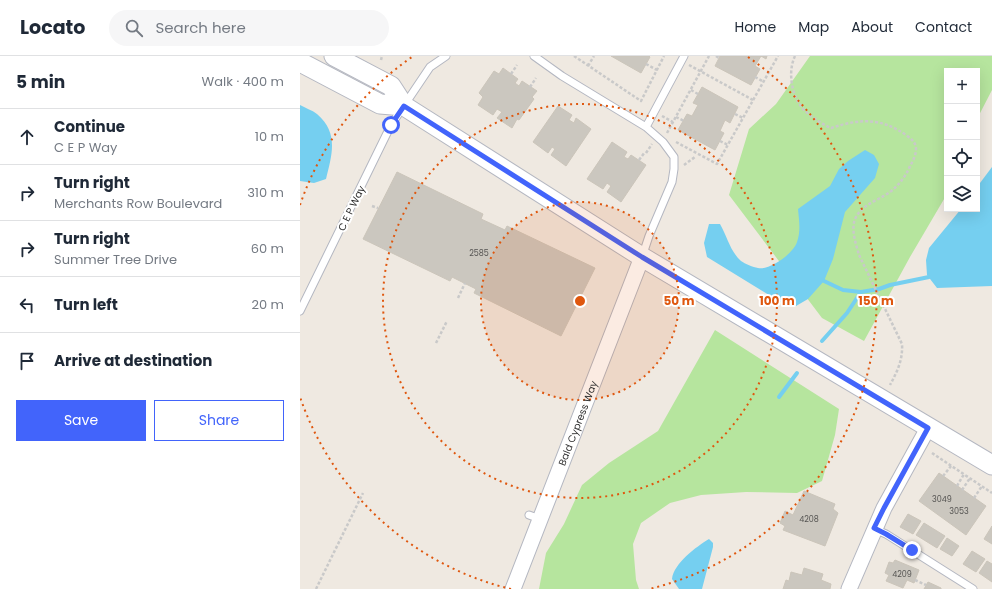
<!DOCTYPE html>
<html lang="en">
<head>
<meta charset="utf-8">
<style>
	body { margin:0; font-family:Poppins,sans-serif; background:#f6f6f7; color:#1f2937 }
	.controls { position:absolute; right:12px; top:12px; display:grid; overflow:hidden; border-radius:0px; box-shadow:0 4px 16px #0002 }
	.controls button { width:36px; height:36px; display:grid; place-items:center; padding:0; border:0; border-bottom:1px solid #e0e1e3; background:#fff; color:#1f2937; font:20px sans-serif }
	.stop { position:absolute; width:12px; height:12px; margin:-9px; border:3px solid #4264fb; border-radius:50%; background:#fff }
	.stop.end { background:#4264fb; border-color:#fff; box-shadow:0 1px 4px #0008 }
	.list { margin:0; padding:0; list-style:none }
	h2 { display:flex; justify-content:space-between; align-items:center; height:52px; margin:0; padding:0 16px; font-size:17px }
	h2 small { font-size:13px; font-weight:400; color:#747a83 }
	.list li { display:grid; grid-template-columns:26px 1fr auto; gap:12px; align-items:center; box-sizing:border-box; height:56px; padding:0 16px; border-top:1px solid #e0e1e3 }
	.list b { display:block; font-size:15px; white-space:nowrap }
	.list p { margin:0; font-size:13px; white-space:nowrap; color:#747a83 }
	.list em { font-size:13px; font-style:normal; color:#747a83 }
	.actions { display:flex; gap:8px; padding:12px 16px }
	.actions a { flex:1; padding:9px 0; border:1px solid #4264fb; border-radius:0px; text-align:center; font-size:14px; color:#4264fb }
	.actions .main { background:#4264fb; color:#fff }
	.icon { flex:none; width:22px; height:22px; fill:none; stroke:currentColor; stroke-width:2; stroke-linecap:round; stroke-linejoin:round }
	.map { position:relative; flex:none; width:692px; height:533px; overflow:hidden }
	header { display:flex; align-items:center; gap:24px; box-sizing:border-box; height:56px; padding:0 20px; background:#fff; border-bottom:1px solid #e0e1e3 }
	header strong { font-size:19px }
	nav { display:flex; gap:22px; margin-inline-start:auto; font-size:14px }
	.search { width:280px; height:36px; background:#f6f6f7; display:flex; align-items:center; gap:10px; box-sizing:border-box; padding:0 14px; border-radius:22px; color:#747a83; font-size:15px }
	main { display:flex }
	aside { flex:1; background:#fff }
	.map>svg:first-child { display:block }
	.green { fill:#b6e59e }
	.water { fill:#75cff0 }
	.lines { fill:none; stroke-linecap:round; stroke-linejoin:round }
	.stream { stroke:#75cff0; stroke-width:4 }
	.building { fill:#cbc7bf; stroke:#cbc5ba }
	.service-casing { stroke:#b4b7c1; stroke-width:9 }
	.minor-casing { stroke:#b4b7c1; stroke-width:17 }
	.tertiary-casing { stroke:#b4b7c1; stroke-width:21 }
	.path { stroke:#c9c9c9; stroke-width:2.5; stroke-dasharray:3 2; stroke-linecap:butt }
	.service { stroke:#fff; stroke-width:7 }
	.minor { stroke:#fff; stroke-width:15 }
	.tertiary { stroke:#fff; stroke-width:19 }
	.route { stroke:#4264fb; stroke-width:5 }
	.ring { fill:none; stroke:#df570e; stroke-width:2; stroke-dasharray:2 4 }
	.labels { text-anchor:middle; stroke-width:4; stroke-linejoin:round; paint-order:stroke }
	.number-label { font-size:8px; fill:#555452 }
	.street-label { font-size:10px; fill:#2e2e2e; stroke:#fff }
	.centre { fill:#df570e; stroke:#fff; stroke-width:2 }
	.ring-label { font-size:12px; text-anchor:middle; font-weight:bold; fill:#df570e; stroke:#fff; stroke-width:4; stroke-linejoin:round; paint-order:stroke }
</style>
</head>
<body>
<header>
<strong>Locato</strong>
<div class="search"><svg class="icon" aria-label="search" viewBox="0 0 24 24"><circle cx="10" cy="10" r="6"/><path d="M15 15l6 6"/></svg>Search here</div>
<nav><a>Home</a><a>Map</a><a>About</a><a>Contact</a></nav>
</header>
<main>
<aside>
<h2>5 min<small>Walk · 400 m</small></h2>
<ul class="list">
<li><svg class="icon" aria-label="ahead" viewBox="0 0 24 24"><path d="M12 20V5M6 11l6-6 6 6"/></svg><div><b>Continue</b><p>C E P Way</p></div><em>10 m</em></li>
<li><svg class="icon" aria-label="right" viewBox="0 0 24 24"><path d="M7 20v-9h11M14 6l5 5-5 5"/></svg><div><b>Turn right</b><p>Merchants Row Boulevard</p></div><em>310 m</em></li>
<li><svg class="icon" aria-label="right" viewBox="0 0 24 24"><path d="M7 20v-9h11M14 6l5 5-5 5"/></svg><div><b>Turn right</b><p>Summer Tree Drive</p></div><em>60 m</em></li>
<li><svg class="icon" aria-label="left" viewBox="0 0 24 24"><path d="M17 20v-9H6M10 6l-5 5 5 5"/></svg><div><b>Turn left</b></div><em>20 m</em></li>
<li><svg class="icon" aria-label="arrive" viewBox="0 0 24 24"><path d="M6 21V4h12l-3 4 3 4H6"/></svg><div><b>Arrive at destination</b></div></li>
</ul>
<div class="actions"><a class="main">Save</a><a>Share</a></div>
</aside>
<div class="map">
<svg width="692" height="533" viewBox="0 0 692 533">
	<rect width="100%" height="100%" fill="#efe9e1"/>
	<!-- green -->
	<path class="green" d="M510,0h182v34l-15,29v-48h-30v123l-37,63 -46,84 -42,-23 -93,-123 20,-66 27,-25z
		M415,274l124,79 -4,26 -13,46 -25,12 -51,-1 -45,3 -31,8 -29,20 -8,21 3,36 3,9h-100l7,-36 18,-29 18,-39 27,-22 49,-32z"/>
	<!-- water -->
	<path class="water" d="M0,49c5,3 12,5 17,9 22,19 15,40 9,65l-12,4 -14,-2z
		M565,94l9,5 5,9 -4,14 -30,34 -12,47 -9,22 -16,18 -12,7 -14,-3 -75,-46 -3,-14 5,-19h11c7,12 10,27 21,37 4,3 12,6 17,7 11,3 36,-15 39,-26 4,-11 2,-22 1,-33l32,-23 9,-17 9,-8z
		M692,111v119l-55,2 -10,-13 -1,-15 3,-12 32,-39h16v-22z
		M409,483l4,4v4l-11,42h-23l-7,-10c2,-16 24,-32 37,-40z"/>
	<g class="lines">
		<!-- stream -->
		<path class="stream" d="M524,225l19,9 18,2 18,-3 11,-4 39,-8
			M522,285l25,-28 14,-21
			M479,341l18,-24"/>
	</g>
	<!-- building -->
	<path class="building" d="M311,0h38l1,1 -9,16z
		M420,0h47l-1,3 -5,-3 -6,10 5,3 -9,16 -36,-19z
		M203,12l15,11 -3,4 4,3 3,-5 15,10 -5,6 2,2 -15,21 -2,-1 -5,9 -15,-10 5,-6 -5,-3 -4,6 -15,-10 5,-8 -4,-4 2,-3 13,-19 5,3z
		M402,31l36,20 -8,16 -5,-3 -5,11 4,2 -9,17 -37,-20 9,-16 5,2 6,-11 -5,-2z
		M258,50l14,9 -3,5 5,3 2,-5 15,11 -25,37 -15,-11 4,-6 -3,-2 -4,6 -15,-11z
		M312,86l15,10 -3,5 4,2 3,-4 15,10 -25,37 -14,-10 4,-6 -4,-3 -4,6 -16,-10z
		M97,116l86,42 -2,5 24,11 2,-4 88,42 -34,68 -87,-43 2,-4 -24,-12 -2,4 -87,-42z
		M639,417l47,33 -20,29 -47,-34z
		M504,435l31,13 -2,5 5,4 -13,33 -42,-16 2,-4 -5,-3 5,-12 8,4z
		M608,458l13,7 -8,13 -13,-7z
		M624,467l21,13 -8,12 -21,-13z
		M692,470v18l-8,-5z
		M647,482l12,8 -7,10 -12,-7z
		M672,495l13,8 -9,13 -13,-8z
		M595,504l24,10 -5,13 -7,-3 -4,8 -17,-7 3,-6 -4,-2 4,-11 4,1z
		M687,505l5,3v18l-13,-9z
		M504,512l19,6 -2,6 10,4 -1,5h-47l3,-9 3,1 2,-9 11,3z
		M628,526l13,6v1h-17z"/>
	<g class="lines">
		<defs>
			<path id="service" d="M234,0l28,20 84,51 17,15 11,15v12l-2,13 -23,54 -7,21
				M346,71l38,-71
				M0,255l91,-186 39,-58 16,-11
				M229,459l11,4
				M574,473l12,5 87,55"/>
			<g id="minor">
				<path id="s1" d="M213,533l129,-332"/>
				<path d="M549,533l35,-81 44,-80"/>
			</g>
			<path id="tertiary" d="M34,0l57,30 13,20 238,151 350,208
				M0,6l80,42 24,2"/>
		</defs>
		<!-- service casing -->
		<use href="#service" class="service-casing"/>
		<!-- minor casing -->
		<use href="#minor" class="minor-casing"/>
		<!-- tertiary casing -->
		<use href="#tertiary" class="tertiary-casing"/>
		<!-- path -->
		<path class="path" d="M274,0l67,45 23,-45
			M416,0l3,2
			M495,0c-8,17 -3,42 10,55 8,7 17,13 26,17 28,-9 49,-11 75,7 5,4 10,7 10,14 0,6 -3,12 -6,17 -4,10 -11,19 -20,26 -11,8 -27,12 -34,25 -6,11 0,27 3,38l43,89c1,16 -5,28 -12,41
			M81,4l1,-4
			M346,8l11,6
			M389,9l64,35
			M288,10l6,-10
			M211,18l6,-9
			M455,21l9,5
			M230,31l6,-9
			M391,34l7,4
			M435,58l8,4
			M362,60l11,6
			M376,61l8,4
			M367,77l42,-77
			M420,85l8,4
			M376,86l41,22 61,-108
			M346,97l6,-9
			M339,104l6,-8
			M384,109l11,-8
			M72,150l6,2
			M158,242l7,-15
			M136,287l11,-22
			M632,397l60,40
			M643,420l8,-10
			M657,430l7,-12
			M662,434l8,-12
			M674,442l8,-12
			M615,524l11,5
			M16,533l47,-96"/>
		<!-- service -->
		<use href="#service" class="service"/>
		<!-- minor -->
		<use href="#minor" class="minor"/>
		<!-- tertiary -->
		<use href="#tertiary" class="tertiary"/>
	</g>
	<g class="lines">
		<!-- route -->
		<path class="route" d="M91,69l13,-19 238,151 286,171 -44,80 -10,20 12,6 26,16"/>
	</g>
	<!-- distance rings -->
	<circle cx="280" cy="245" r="99" fill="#df570e" fill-opacity=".12"/>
	<g class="ring">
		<circle cx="280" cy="245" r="99"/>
		<circle cx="280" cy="245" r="197"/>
		<path d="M211 533A296 296 0 0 1 0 341M0 149A296 296 0 0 1 112 1M448 1A296 296 0 0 1 349 533"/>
	</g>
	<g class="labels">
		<!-- number labels -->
		<g class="number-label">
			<text x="179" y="200">2585</text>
			<text x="642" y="446">3049</text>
			<text x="659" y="458">3053</text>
			<text x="509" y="466">4208</text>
			<text x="602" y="521">4209</text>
		</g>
		<!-- street labels -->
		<g class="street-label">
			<text transform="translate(51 152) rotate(-64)" y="4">C E P Way</text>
			<text dy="4" stroke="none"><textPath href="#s1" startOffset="178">Bald Cypress Way</textPath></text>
		</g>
	</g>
	<circle cx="280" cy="245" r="6" class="centre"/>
	<g class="ring-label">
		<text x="379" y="249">50 m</text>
		<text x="477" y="249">100 m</text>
		<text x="576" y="249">150 m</text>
	</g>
</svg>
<div class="controls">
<button>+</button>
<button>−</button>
<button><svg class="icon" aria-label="locate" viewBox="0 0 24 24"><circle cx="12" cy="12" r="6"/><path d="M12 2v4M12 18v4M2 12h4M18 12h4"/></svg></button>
<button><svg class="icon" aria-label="layers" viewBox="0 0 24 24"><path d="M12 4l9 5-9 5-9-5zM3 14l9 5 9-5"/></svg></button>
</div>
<div class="stop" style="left:91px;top:69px"></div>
<div class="stop end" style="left:612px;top:494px"></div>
</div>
</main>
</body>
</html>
